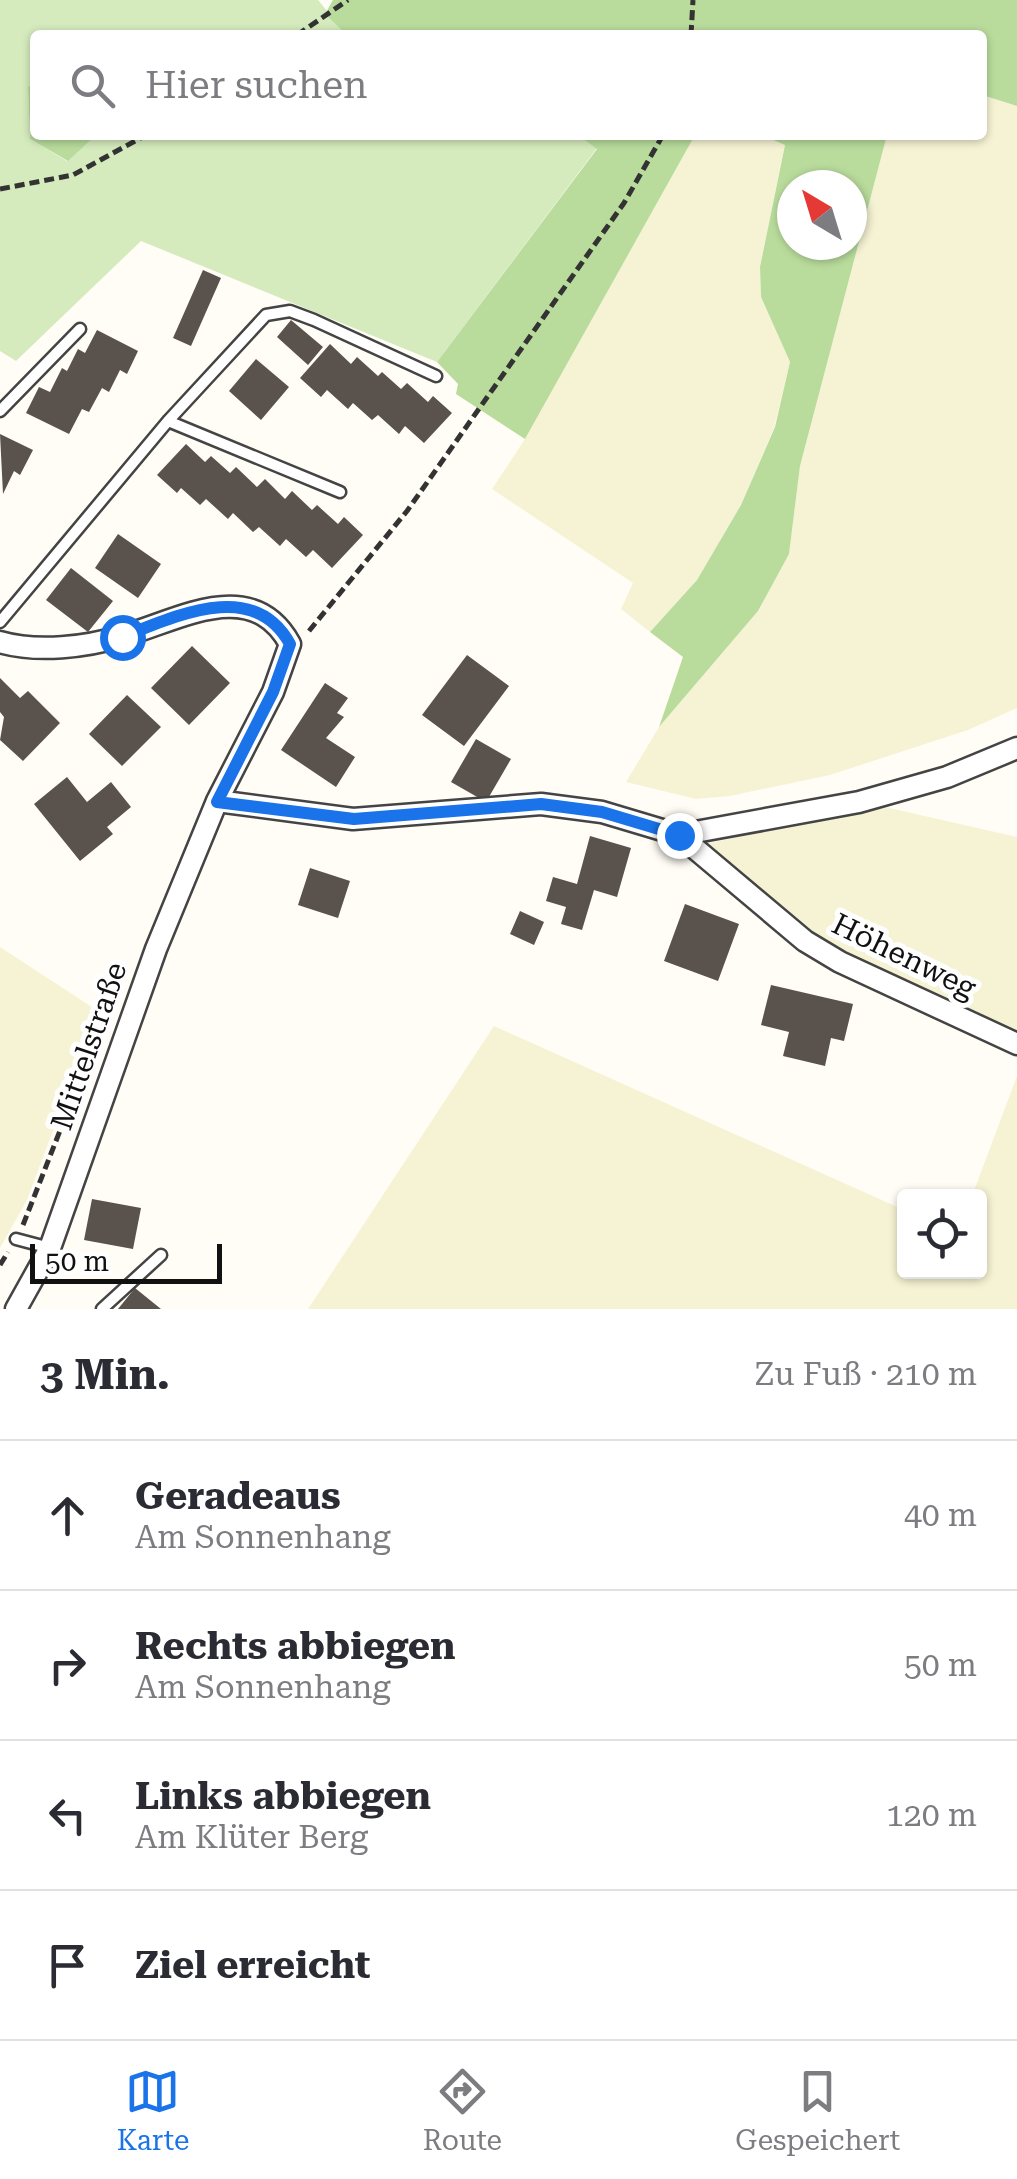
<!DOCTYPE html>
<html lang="de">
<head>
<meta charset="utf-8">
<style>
	body { margin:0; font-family:"Roboto Serif",serif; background:#f2f2f3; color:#2b2b33 }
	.controls { position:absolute; right:30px; bottom:30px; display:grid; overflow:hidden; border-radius:10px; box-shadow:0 2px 8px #0004 }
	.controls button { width:90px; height:90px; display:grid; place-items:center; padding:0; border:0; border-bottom:2px solid #e1e1e2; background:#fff; color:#2b2b33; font:50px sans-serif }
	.compass { position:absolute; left:777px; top:170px; width:90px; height:90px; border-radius:50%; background:#fff; box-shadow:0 2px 8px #0004; rotate:322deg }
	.scale { position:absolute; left:30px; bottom:25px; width:192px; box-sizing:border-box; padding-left:10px; border:5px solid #111; border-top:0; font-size:28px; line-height:35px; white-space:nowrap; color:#111; -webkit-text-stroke:8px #fff; paint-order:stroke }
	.stop { position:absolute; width:30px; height:30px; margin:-22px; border:8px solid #1a73e8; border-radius:50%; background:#fff }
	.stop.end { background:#1a73e8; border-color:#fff; box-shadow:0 2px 10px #0008 }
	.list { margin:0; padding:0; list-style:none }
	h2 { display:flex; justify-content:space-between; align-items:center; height:130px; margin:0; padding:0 40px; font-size:42px }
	h2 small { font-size:32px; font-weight:400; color:#7c7c81 }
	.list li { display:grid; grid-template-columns:65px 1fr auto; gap:30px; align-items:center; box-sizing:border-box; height:150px; padding:0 40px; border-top:2px solid #e1e1e2 }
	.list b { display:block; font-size:38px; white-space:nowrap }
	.list p { margin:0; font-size:32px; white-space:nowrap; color:#7c7c81 }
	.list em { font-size:32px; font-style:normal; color:#7c7c81 }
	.icon { flex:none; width:55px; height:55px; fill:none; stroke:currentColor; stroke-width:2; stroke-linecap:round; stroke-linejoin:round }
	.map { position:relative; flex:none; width:1017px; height:1309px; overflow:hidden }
	.search { position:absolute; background:#fff; box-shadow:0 2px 8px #0004; left:30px; right:30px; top:30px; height:110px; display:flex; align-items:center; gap:25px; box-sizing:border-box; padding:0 35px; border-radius:10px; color:#7c7c81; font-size:38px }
	.sheet { height:730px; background:#fff }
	nav { display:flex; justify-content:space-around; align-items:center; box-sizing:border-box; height:140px; border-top:2px solid #e1e1e2; background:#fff; font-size:28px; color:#7c7c81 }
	nav a { display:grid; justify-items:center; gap:5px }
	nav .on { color:#1a73e8 }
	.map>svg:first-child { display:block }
	.farmland { fill:#f6f3d4 }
	.green { fill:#d5ebbd }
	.forest { fill:#b9dc9c; fill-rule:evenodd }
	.building { fill:#5a524d }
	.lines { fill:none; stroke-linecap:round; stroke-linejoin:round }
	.service-casing { stroke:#444; stroke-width:15 }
	.minor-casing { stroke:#444; stroke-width:25 }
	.path { stroke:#333; stroke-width:5; stroke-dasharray:10 5; stroke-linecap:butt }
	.service { stroke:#fff; stroke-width:10 }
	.minor { stroke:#fff; stroke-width:20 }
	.route { stroke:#1a73e8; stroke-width:12 }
	.labels { text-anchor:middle; stroke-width:10; stroke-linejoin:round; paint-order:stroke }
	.street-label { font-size:30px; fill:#111; stroke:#fff }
</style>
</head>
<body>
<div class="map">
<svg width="1017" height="1309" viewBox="0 0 1017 1309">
	<rect width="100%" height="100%" fill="#fffdf5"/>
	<!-- farmland -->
	<path class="farmland" d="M982,95l35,11v602l-49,22 -138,45 -100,21 -34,3 -70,-17 33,-55 99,-116 31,-57 11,-88 87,-331h95z
		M695,135h67l23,9 -25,123 1,30 29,65 -16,66 -33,77 -44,75 -47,52 -29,-23 12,-26 -141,-94 33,-50z
		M885,807l132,30v198l-186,-86 -35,-24 -92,-81z
		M0,947l98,64 -71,189 -27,48z
		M494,1026l410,184v62h76v-76h-8l45,-120v233h-709z"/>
	<!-- green -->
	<path class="green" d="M0,0h318l29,35h-312v46l-7,6 2,52 37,22 29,-26h482l19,13 -160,214 -296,-121 -125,120 -16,-10z"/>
	<!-- forest -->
	<path class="forest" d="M333,0h684v106l-35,-11v-60h-635l-22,-21z
		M35,81v54h61l-28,26 -38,-22 -2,-52z
		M578,135h117l-170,304 -69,-45 2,-10 -21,-22 160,-213z
		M762,135h125l-87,331 -11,88 -31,57 -99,116 24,-70 -33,-25 47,-52 44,-75 34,-78 15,-65 -29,-65 -1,-30 25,-122zM792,185h60v60h-60z"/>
	<!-- building -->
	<path class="building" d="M203,270l18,8 -30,68 -18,-8z
		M291,320l32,27 -15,18 -31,-28z
		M97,330l41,21 -11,23 -7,-4 -11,22 -7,-4 -13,24 -7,-3 -13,25 -43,-21 13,-26 11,5 12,-24 5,3 11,-22 7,4z
		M330,344l21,20 6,-7 21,19 4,-4 19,17 6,-6 21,19 5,-6 19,17 -28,30 -19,-17 -6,8 -21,-19 -6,5 -19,-17 -5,6 -21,-19 -6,7 -21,-19z
		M256,359l33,28 -28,33 -32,-29z
		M0,434l33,16 -13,25 -6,-4 -11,23z
		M186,444l19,18 6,-6 19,17 6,-6 21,20 8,-8 20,20 7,-8 20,19 5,-5 21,19 6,-7 19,18 -31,33 -19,-18 -7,7 -20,-18 -6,7 -21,-19 -6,5 -20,-19 -5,6 -22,-20 -6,6 -19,-17 -4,5 -20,-18z
		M118,534l43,30 -23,34 -43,-30z
		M71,568l42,33 -25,31 -42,-32z
		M192,646l38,37 -41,42 -38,-37z
		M467,655l42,31 -45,60 -42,-31z
		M0,678l20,20 8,-7 32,32 -37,38 -23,-21 4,-23 -4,-5z
		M325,683l23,15 -11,15 7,4 -18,21 29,19 -19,30 -55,-37z
		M127,695l34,32 -39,39 -33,-32z
		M476,739l35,20 -25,43 -35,-20z
		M67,777l20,25 24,-20 20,25 -24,20 6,7 -33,27 -46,-57z
		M590,836l41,12 -14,49 -23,-7 -12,40 -21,-6 5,-17 -20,-6 7,-24 24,7z
		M310,868l40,13 -12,37 -40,-13z
		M685,904l54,20 -21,57 -54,-20z
		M520,911l24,11 -10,23 -24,-11z
		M771,985l82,19 -9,37 -13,-3 -6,28 -42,-10 6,-24 -28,-7z
		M92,1199l49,9 -8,41 -49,-9z
		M135,1288l26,21h-43z"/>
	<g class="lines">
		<defs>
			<path id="service" d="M0,411l80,-82
				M168,421l172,71
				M0,622l168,-201 98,-106 24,-4 24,9 122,56
				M16,1239l34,9
				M102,1309l59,-54"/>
			<path id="minor" d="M0,642c38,11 86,5 123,-6 56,-16 129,-61 167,8l-17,48 -56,109 -61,148 -106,299 -34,61
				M217,801l136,18 188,-15 61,8 77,23 180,-33 88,-25 70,-29
				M679,835l126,106 35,21 177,82"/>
		</defs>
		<!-- service casing -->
		<use href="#service" class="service-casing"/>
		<!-- minor casing -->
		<use href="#minor" class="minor-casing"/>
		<!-- path -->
		<path class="path" d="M297,35l51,-35
			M691,35l2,-35
			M0,189l73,-14 73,-40
			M309,631l98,-120 217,-308 39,-68
			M23,1225l91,-232
			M0,1265l8,-13"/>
		<!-- service -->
		<use href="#service" class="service"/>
		<!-- minor -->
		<use href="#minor" class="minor"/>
	</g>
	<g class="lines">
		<!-- route -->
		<path class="route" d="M122,637c54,-21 132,-59 168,7l-17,48 -56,110 137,17 187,-15 61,8 77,23"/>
	</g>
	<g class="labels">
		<!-- street labels -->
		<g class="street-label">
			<text transform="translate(904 956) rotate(26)" y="10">Höhenweg</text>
			<text transform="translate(89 1046) rotate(-71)" y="10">Mittelstraße</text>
		</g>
	</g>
</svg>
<div class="controls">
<button><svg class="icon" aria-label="locate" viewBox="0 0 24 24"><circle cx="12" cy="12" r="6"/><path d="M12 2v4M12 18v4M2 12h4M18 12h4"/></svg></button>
</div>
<svg class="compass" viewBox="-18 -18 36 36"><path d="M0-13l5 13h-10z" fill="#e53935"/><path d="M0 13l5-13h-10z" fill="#7c7c81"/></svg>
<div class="scale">50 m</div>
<div class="stop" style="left:122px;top:637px"></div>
<div class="stop end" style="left:679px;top:835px"></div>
<div class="search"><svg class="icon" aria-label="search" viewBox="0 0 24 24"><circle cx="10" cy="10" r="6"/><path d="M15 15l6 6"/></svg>Hier suchen</div>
</div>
<section class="sheet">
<h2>3 Min.<small>Zu Fuß · 210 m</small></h2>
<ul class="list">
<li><svg class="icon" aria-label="ahead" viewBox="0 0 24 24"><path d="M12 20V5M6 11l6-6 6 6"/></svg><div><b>Geradeaus</b><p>Am Sonnenhang</p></div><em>40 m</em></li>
<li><svg class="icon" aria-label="right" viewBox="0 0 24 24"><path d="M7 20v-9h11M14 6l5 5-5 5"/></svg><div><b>Rechts abbiegen</b><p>Am Sonnenhang</p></div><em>50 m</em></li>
<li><svg class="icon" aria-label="left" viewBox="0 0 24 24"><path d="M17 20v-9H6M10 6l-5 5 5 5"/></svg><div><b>Links abbiegen</b><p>Am Klüter Berg</p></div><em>120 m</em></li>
<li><svg class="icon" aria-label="arrive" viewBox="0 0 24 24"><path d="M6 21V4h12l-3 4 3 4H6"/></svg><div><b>Ziel erreicht</b></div></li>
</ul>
</section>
<nav>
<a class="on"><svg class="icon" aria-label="map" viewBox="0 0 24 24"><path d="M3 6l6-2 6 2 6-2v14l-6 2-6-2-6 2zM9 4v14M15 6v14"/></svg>Karte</a>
<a><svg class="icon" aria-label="directions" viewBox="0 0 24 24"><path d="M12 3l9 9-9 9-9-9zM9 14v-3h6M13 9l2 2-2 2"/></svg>Route</a>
<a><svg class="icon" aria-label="saved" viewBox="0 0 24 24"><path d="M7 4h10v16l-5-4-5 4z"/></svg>Gespeichert</a>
</nav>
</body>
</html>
